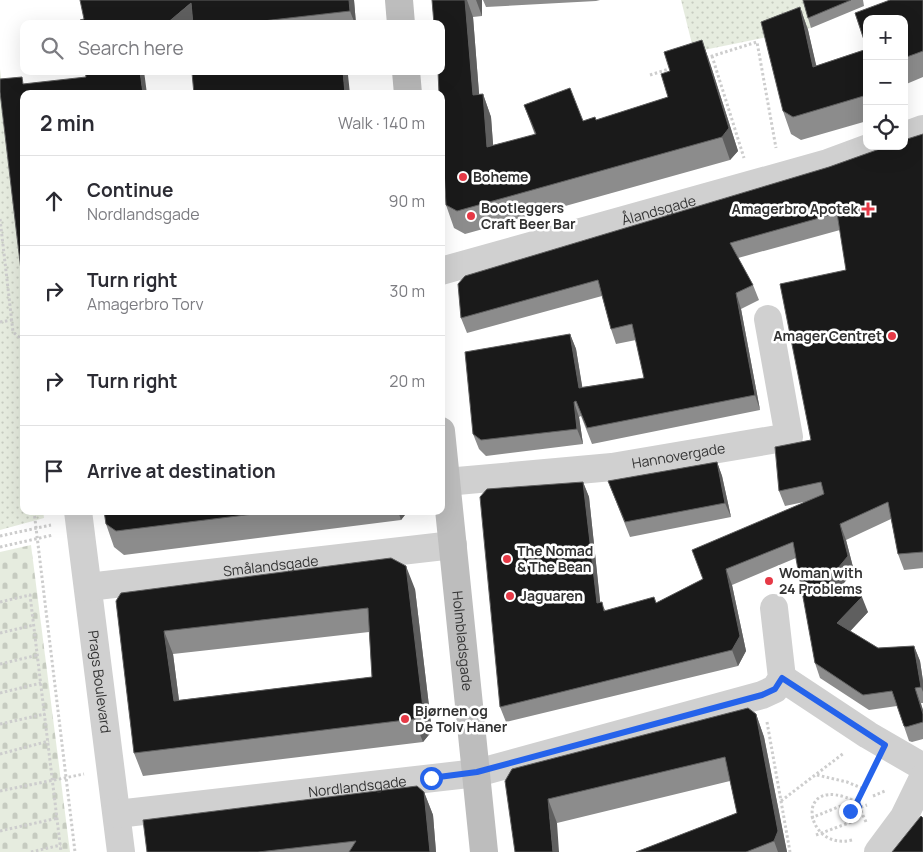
<!DOCTYPE html>
<html lang="en">
<head>
<meta charset="utf-8">
<style>
	body { margin:0; font-family:Manrope,sans-serif; background:#f2f2f3; color:#2b2b33 }
	.controls { position:absolute; right:15px; top:15px; display:grid; overflow:hidden; border-radius:10px; box-shadow:0 5px 20px #0002 }
	.controls button { width:45px; height:45px; display:grid; place-items:center; padding:0; border:0; border-bottom:1px solid #e1e1e2; background:#fff; color:#2b2b33; font:25px sans-serif }
	.stop { position:absolute; width:15px; height:15px; margin:-11px; border:4px solid #2563eb; border-radius:50%; background:#fff }
	.stop.end { background:#2563eb; border-color:#fff; box-shadow:0 1px 5px #0008 }
	.list { margin:0; padding:0; list-style:none }
	h2 { display:flex; justify-content:space-between; align-items:center; height:65px; margin:0; padding:0 20px; font-size:21px }
	h2 small { font-size:16px; font-weight:400; color:#7c7c81 }
	.list li { display:grid; grid-template-columns:32px 1fr auto; gap:15px; align-items:center; box-sizing:border-box; height:90px; padding:0 20px; border-top:1px solid #e1e1e2 }
	.list b { display:block; font-size:19px; white-space:nowrap }
	.list p { margin:0; font-size:16px; white-space:nowrap; color:#7c7c81 }
	.list em { font-size:16px; font-style:normal; color:#7c7c81 }
	.icon { flex:none; width:28px; height:28px; fill:none; stroke:currentColor; stroke-width:2; stroke-linecap:round; stroke-linejoin:round }
	.map { position:relative; flex:none; width:923px; height:852px; overflow:hidden }
	.search { position:absolute; background:#fff; box-shadow:0 5px 20px #0002; left:20px; top:20px; width:425px; height:55px; display:flex; align-items:center; gap:12px; box-sizing:border-box; padding:0 18px; border-radius:10px; color:#7c7c81; font-size:19px }
	.panel { position:absolute; background:#fff; box-shadow:0 5px 20px #0002; left:20px; top:90px; width:425px; height:425px; border-radius:10px }
	.map>svg:first-child { display:block }
	.cemetery { fill:url(#cemetery-stones) }
	.park { fill:url(#park-dots) }
	.lines { fill:none; stroke-linecap:round; stroke-linejoin:round }
	.path { stroke:#cdcdcd; stroke-width:3; stroke-dasharray:2.5 2.5; stroke-linecap:butt }
	.street { stroke:#d0d0d0; stroke-width:28 }
	.secondary { stroke:#bdbdbd; stroke-width:28 }
	.wall { fill:#8c8c8c; fill-rule:evenodd }
	.shaded-wall { fill:#5f5f5f }
	.building { fill:#1a1a1a; stroke:#5f5f5f; fill-rule:evenodd }
	.route { stroke:#2563eb; stroke-width:6 }
	.poi-dot { fill:#e63946; stroke:#fff; stroke-width:2 }
	.labels { text-anchor:middle; stroke-width:5; stroke-linejoin:round; paint-order:stroke }
	.poi-label { font-size:14px; font-weight:bold; fill:#333; stroke:#fff; text-anchor:start }
	.street-label { font-size:14px; fill:#333; stroke:#fff }
</style>
</head>
<body>
<div class="map">
<svg width="923" height="852" viewBox="0 0 923 852">
	<defs>
		<pattern id="cemetery-stones" width="16" height="16" patternUnits="userSpaceOnUse" patternTransform="scale(1.25)"><rect width="16" height="16" fill="#e6ecdf"/><path d="M2 7V4a2 2 0 0 1 4 0v3zM10 15v-3a2 2 0 0 1 4 0v3z" fill="#c6cbc0"/></pattern>
		<pattern id="park-dots" width="8" height="8" patternUnits="userSpaceOnUse" patternTransform="scale(1.25)"><rect width="8" height="8" fill="#e6ecdf"/><path d="M2 2h.1M6 6h.1" fill="none" stroke="#c6cbc0" stroke-width="1.8" stroke-linecap="round"/></pattern>
	</defs>
	<rect width="100%" height="100%" fill="#fff"/>
	<!-- cemetery -->
	<path class="cemetery" d="M31,545l39,307h-70v-300z"/>
	<!-- park -->
	<path class="park" d="M681,0h135l-5,28 -117,24z
		M0,69l24,201v241h19l1,7 -44,12z"/>
	<g class="lines">
		<!-- path -->
		<path class="path" d="M712,56l32,102
			M706,58l51,-16 19,106
			M650,75l22,-7
			M0,219l13,113 11,9
			M0,322l12,-2
			M24,420v3
			M34,511l41,341
			M0,536l51,-11
			M0,547l53,-12
			M0,602l30,-7 31,257
			M0,633l34,-8
			M0,664l38,-9
			M0,693l41,-10
			M767,722l23,130
			M0,724l45,-10
			M0,754l49,-13
			M817,775l30,7 17,7
			M0,791l84,-17
			M873,796l12,-5
			M781,801l63,-48
			M842,814l25,-9
			M811,818l37,-15
			M866,822l-9,-20 15,-31
			M0,831l58,-13
			M816,835l38,-14
			M852,840c-48,12 -60,-70 5,-38
			M31,852l30,-7"/>
		<!-- street -->
		<g class="street">
			<path d="M904,136l19,-7"/>
			<path id="s1" d="M441,271l387,-108 46,-17"/>
			<path id="s2" d="M446,482l166,-15 177,-30 -21,-118"/>
			<path id="s3" d="M78,511l43,341"/>
			<path id="s4" d="M88,587l365,-42"/>
			<path d="M782,678l86,57 55,32"/>
			<path id="s5" d="M117,814l360,-41 285,-78 13,-6 7,-11 -8,-70"/>
			<path d="M878,852l26,-35 19,-39"/>
		</g>
		<!-- secondary -->
		<g class="secondary">
			<path d="M399,0l2,24"/>
			<path d="M406,71l2,23"/>
			<path id="s6" d="M441,431l43,421"/>
		</g>
	</g>
	<!-- wall -->
	<path class="wall" d="M354,0l2,24h-276z
		M432,0h50v16l-9,1 6,77h4l8,23 2,28 42,-10 -11,-30 59,16 13,-1 72,-23 42,-34 28,88 -8,9 -265,74 -11,-6 -8,-23 -4,-81z
		M483,0h117l-4,1 -110,6z
		M803,0h60l1,6 -53,22 -3,-10z
		M923,0v77l-19,8v-66z
		M800,7l8,23 8,36 51,-17v72l-66,19 -10,-6 -8,-23z
		M923,134v434l-19,2 -6,-16 -7,-35 -45,21 8,31 -13,15 27,26 -18,19 28,17 36,-2 6,15 3,20v22h-2l2,7v29l-11,3 -3,-1 -12,-35 -28,4 -49,-32 -5,-15 -19,-105 -64,27 14,66 -8,15 -232,56 -6,-15 83,-225 6,15 11,105 6,9 50,-8 47,-24 101,-77 -19,4 -6,-15 32,-51 35,-170 -6,-40 -102,28 15,27 6,15 -18,9 19,101 -168,34 -11,-28 -2,1 4,27 -97,12 -7,-7 -6,-15 97,-100 6,15 6,38 62,-9 -8,-38 -20,4 -5,-15 -9,-33 -135,37 -6,-15 368,-151z
		M717,462l5,14 9,41 -101,20 -22,-56z
		M104,511h304l-7,9 -277,35 -10,-8 -8,-23z
		M415,589l17,142 -9,11 -280,34 -9,-23 -18,-152zM369,632l3,45 -193,23 -6,-46z
		M756,714l8,23 23,115h-151l101,-39 -7,-32 -173,42 -52,-42z
		M424,792l9,23 3,37h-289z"/>
	<!-- shaded-wall -->
	<path class="shaded-wall" d="M349,0h5l2,24h-1l-5,-13z
		M465,0h2l6,17 8,101 -8,-23z
		M476,0h6v16z
		M191,3l2,21h-27z
		M800,7l8,23 14,60 -9,-23z
		M702,40l8,23 28,88 -8,9 -8,-23z
		M140,71h4l3,23h-4z
		M343,71h3l2,4 2,19h-5z
		M483,94l8,23 4,53 -8,-23z
		M736,293l5,16 19,101 -5,-15z
		M570,334l6,15 9,54 -6,-15z
		M574,402l5,15 4,27 -6,-15z
		M717,462l5,14 9,41 -6,-14z
		M583,482l6,15 13,122 -5,-16z
		M398,511h10l-7,9z
		M840,524l6,16 8,31 -20,24 -6,-15z
		M406,566l9,23 17,142 -9,11 -9,-23z
		M726,569l6,16 14,66 -8,15 -6,-16z
		M862,597l6,15 -25,27 -6,-16z
		M164,631l9,23 9,70 -8,-23z
		M914,646l6,15 3,20v11l-2,-5z
		M915,688l8,22v4z
		M756,714l8,23 23,115h-9l-4,-11z
		M424,792l9,23 3,37h-6z
		M548,799l9,24 2,29h-6z"/>
	<!-- building -->
	<path class="building" d="M80,0h269l1,11 -96,11v2h-61l-2,-21 -25,21h-86v-4l4,-1z
		M432,0h33l8,95 10,-1 4,53 49,-13 -12,-29 46,-17 13,33 12,-4 1,3 72,-23 -7,-23 9,-3 -6,-19 38,-12 27,88 -7,9 -265,74 -11,-6 -5,-90v-21h-2l-1,-23h3v-47h-7z
		M803,0h48l-43,18z
		M890,0h33v51l-19,7v-39h-37v30l-12,-36z
		M800,7l13,60 54,-18v46l-74,22 -10,-6 -22,-89z
		M85,71h55l3,23h-119v202l-24,-204v-13l22,-2 1,7 63,-7z
		M197,71h146l2,23h-151l-2,-21h5z
		M923,134v418l-25,2 -10,-52 -48,22 8,32 -20,24 34,17 -25,26 41,25 36,-2 7,41 -6,1 8,26v8l-17,5 -2,-1 -12,-35 -29,4 -48,-32 -22,-121 -67,27 14,67 -8,14 -232,57 -20,-210 7,-8 96,-7 14,121 5,-1 2,9 50,-14 2,6 47,-24 -11,-29 132,-56 -3,-12 -42,9 -4,-44 36,-7 -31,-156 66,-14 -9,-57 -107,30 23,42 -17,8 19,102 -168,33 -11,-27 -2,1 3,27 -96,11 -8,-6 -8,-82 105,-18 9,54 65,-10 -12,-54 -21,5 -13,-49 -137,38 -3,-34 7,-8 364,-109 59,-21h16v-6z
		M717,462l8,41 -100,19 -17,-41z
		M104,511h174l-162,20 -10,-7z
		M391,558l15,8 17,142 -9,11 -280,34 -18,-152 5,-8zM368,608l4,69 -198,24 -10,-70z
		M748,708l8,6 22,117 -4,10 -28,11h-110l101,-39 -12,-56 -177,42 5,53h-38l-10,-71 7,-12z
		M417,786l7,6 6,60h-81l7,-11 -98,11h-111l-4,-32z
		M921,816l2,2v34h-31z"/>
	<g class="lines">
		<!-- route -->
		<path class="route" d="M431,778l46,-6 285,-77 13,-6 7,-11 103,67 -28,57 2,5 -9,4"/>
	</g>
	<!-- markers -->
	<g class="poi-dot">
		<circle cx="463" cy="177" r="5"/>
		<path d="M865.5 201.5h5v5h5v5h-5v5h-5v-5h-5v-5h5z"/>
		<circle cx="471" cy="216" r="5"/>
		<circle cx="892" cy="336" r="5"/>
		<circle cx="507" cy="559" r="5"/>
		<circle cx="769" cy="581" r="5"/>
		<circle cx="510" cy="596" r="5"/>
		<circle cx="405" cy="719" r="5"/>
	</g>
	<g class="labels">
		<!-- poi labels -->
		<g class="poi-label">
			<text x="473" y="182">Boheme</text>
			<text x="481" y="213">Bootleggers<tspan x="481" dy="16">Craft Beer Bar</tspan></text>
			<text x="858" y="214" text-anchor="end">Amagerbro Apotek</text>
			<text x="882" y="341" text-anchor="end">Amager Centret</text>
			<text x="517" y="556">The Nomad<tspan x="517" dy="16">&amp; The Bean</tspan></text>
			<text x="779" y="578">Woman with<tspan x="779" dy="16">24 Problems</tspan></text>
			<text x="520" y="601">Jaguaren</text>
			<text x="415" y="716">Bjørnen og<tspan x="415" dy="16">De Tolv Haner</tspan></text>
		</g>
		<!-- street labels -->
		<g class="street-label">
			<text dy="5" stroke="none"><textPath href="#s1" startOffset="226">Ålandsgade</textPath></text>
			<text dy="5" stroke="none"><textPath href="#s2" startOffset="234">Hannovergade</textPath></text>
			<text dy="5" stroke="none"><textPath href="#s4" startOffset="184">Smålandsgade</textPath></text>
			<text dy="5" stroke="none"><textPath href="#s6" startOffset="211">Holmbladsgade</textPath></text>
			<text dy="5" stroke="none"><textPath href="#s3" startOffset="172">Prags Boulevard</textPath></text>
			<text dy="5" stroke="none"><textPath href="#s5" startOffset="242">Nordlandsgade</textPath></text>
		</g>
	</g>
</svg>
<div class="controls">
<button>+</button>
<button>−</button>
<button><svg class="icon" aria-label="locate" viewBox="0 0 24 24"><circle cx="12" cy="12" r="6"/><path d="M12 2v4M12 18v4M2 12h4M18 12h4"/></svg></button>
</div>
<div class="stop" style="left:431px;top:778px"></div>
<div class="stop end" style="left:850px;top:811px"></div>
<div class="search"><svg class="icon" aria-label="search" viewBox="0 0 24 24"><circle cx="10" cy="10" r="6"/><path d="M15 15l6 6"/></svg>Search here</div>
<section class="panel">
<h2>2 min<small>Walk · 140 m</small></h2>
<ul class="list">
<li><svg class="icon" aria-label="ahead" viewBox="0 0 24 24"><path d="M12 20V5M6 11l6-6 6 6"/></svg><div><b>Continue</b><p>Nordlandsgade</p></div><em>90 m</em></li>
<li><svg class="icon" aria-label="right" viewBox="0 0 24 24"><path d="M7 20v-9h11M14 6l5 5-5 5"/></svg><div><b>Turn right</b><p>Amagerbro Torv</p></div><em>30 m</em></li>
<li><svg class="icon" aria-label="right" viewBox="0 0 24 24"><path d="M7 20v-9h11M14 6l5 5-5 5"/></svg><div><b>Turn right</b></div><em>20 m</em></li>
<li><svg class="icon" aria-label="arrive" viewBox="0 0 24 24"><path d="M6 21V4h12l-3 4 3 4H6"/></svg><div><b>Arrive at destination</b></div></li>
</ul>
</section>
</div>
</body>
</html>
